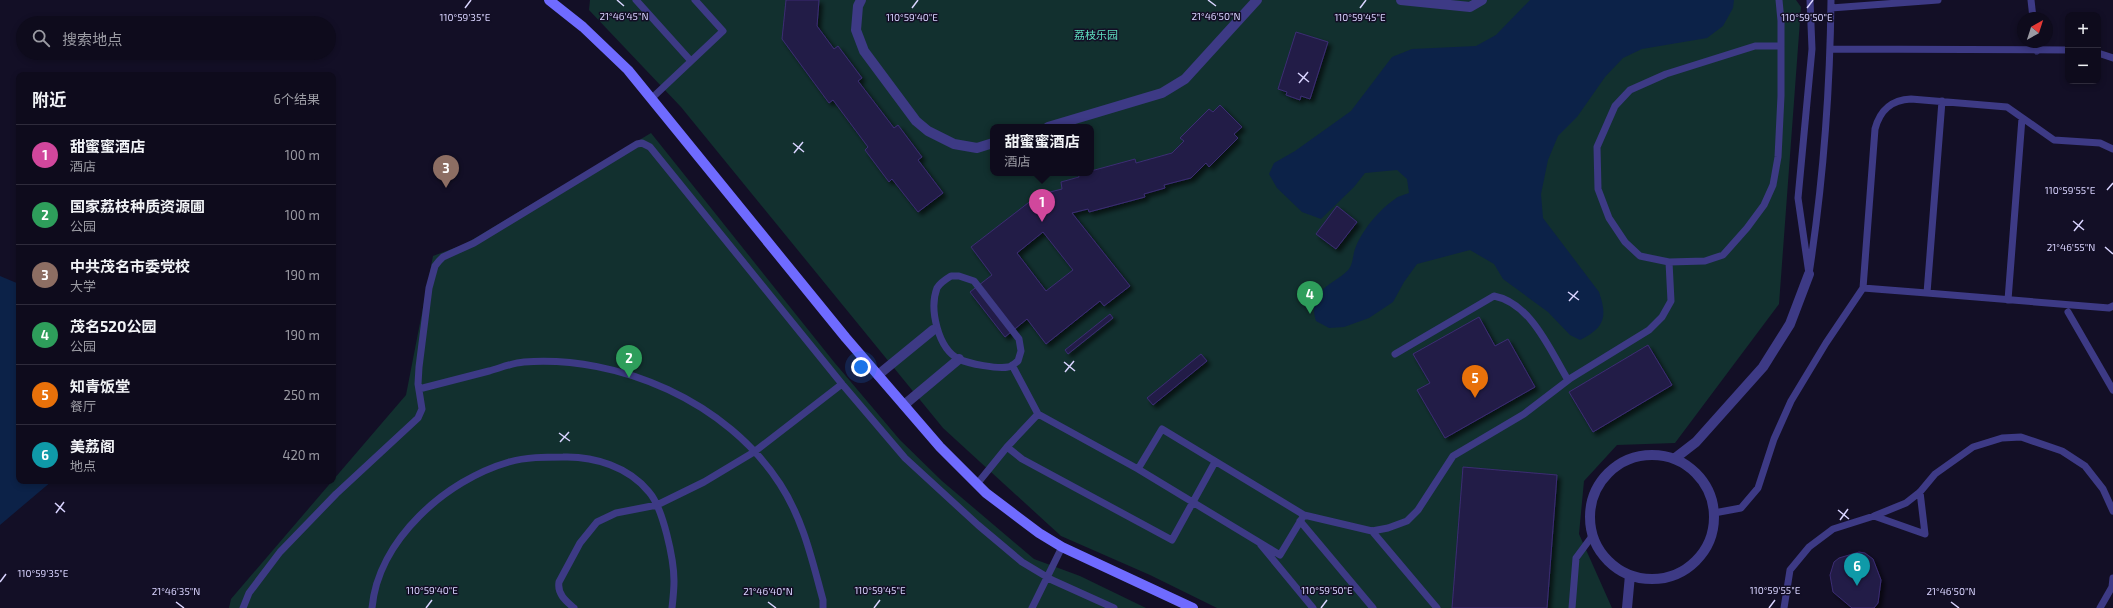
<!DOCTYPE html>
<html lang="zh">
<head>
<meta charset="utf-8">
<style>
	body { margin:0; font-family:"Exo 2","Noto Sans SC",sans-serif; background:#1c1929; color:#f1f3f6 }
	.controls { position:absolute; right:12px; top:12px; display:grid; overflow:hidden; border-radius:8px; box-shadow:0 2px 6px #0003 }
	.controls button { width:36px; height:36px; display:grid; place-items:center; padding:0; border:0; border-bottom:1px solid #2e2b3b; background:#0e0b1c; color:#f1f3f6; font:20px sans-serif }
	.compass { position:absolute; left:2017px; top:12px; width:36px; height:36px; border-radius:50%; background:#0e0b1c; box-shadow:0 2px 6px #0003; rotate:39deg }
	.you { position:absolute; left:861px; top:367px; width:14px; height:14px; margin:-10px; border:3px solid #fff; border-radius:50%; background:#1a73e8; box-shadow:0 0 0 6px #1a73e833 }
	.badge { display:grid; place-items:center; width:26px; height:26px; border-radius:50%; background:#1a73e8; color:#fff; font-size:13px; font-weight:700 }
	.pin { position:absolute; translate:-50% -33px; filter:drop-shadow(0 1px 2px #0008) }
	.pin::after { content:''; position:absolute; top:21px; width:14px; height:12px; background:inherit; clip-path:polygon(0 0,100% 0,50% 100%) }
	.popup { position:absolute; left:990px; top:124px; width:104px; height:52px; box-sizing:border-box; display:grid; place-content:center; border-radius:8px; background:#0e0b1c; filter:drop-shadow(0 1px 3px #0005); font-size:13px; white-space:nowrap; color:#9b9ba3 }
	.popup b { font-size:15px; color:#f1f3f6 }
	.popup::after { content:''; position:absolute; left:50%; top:100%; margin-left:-8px; border:8px solid transparent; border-top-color:#0e0b1c }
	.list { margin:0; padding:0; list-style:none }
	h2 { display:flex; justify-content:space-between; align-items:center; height:52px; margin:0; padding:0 16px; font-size:17px }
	h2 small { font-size:13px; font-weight:400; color:#9b9ba3 }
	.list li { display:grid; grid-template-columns:26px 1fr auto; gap:12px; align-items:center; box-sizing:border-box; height:60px; padding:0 16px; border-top:1px solid #2e2b3b }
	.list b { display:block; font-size:15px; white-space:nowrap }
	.list p { margin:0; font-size:13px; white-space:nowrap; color:#9b9ba3 }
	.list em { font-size:13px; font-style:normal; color:#9b9ba3 }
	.icon { flex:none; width:22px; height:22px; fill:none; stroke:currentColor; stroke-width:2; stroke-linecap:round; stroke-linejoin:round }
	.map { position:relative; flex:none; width:2113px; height:608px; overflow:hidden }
	.search { position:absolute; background:#0e0b1c; box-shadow:0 2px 6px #0003; left:16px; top:16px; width:320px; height:44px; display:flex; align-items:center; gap:10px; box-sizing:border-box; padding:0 14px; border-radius:22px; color:#9b9ba3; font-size:15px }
	.panel { position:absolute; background:#0e0b1c; box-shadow:0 2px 6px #0003; left:16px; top:72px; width:320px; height:412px; border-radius:8px }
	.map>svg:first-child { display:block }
	.green { fill:#12302f; fill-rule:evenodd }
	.water { fill:#0c2248 }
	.building { fill:#241b47; stroke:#3b2d73; fill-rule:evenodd; filter:url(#shadow) }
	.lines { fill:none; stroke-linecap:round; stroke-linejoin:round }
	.service { stroke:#3d3a85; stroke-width:7 }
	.pedestrian { stroke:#3d3a85; stroke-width:10 }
	.minor { stroke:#3d3a85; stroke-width:10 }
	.tertiary { stroke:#3d3a85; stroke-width:10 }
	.secondary { stroke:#6f6bff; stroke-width:10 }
	.ticks { fill:none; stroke:#d9d4ff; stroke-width:1.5 }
	.labels { text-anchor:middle; stroke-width:3; stroke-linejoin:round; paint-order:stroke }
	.park-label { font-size:11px; fill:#5fe0c0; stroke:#130f26 }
	.ticks-label { font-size:10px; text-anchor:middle; fill:#d9d4ff; stroke:#130f26; stroke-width:3; stroke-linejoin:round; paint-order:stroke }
</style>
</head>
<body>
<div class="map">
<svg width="2113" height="608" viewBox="0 0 2113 608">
	<defs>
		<filter id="shadow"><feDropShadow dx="3.5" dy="3.5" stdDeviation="2" flood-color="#0009"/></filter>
	</defs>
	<rect width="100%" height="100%" fill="#130f26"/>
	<!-- green -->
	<path class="green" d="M590,0h1206l5,7 -22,297 -104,139 -58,2 -33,36 -5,53 33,74h-395l-67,-33 -89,-39 -118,-108 -262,-321 -92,-97zM993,127h98v46h-98z
		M651,133l183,229 66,78 42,41 92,78 46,17 66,32h-917l2,-9 175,-204 27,-139 32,-12z"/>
	<!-- water -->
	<path class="water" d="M1530,0h204l-1,8 -10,18 -16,12 -65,11 -19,9 -18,19 -28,40 -19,19 -10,24 -7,34 2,24 56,74c9,26 5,36 -19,48l-10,-5 -22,-23 -45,-33 -9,-15 -24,-14 -53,14 -13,18 -11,20 -24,16 -25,9 -15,1 -13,-7c-10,-32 19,-36 33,-52 4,-5 4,-15 6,-20 7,-19 24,-39 40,-50 3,-3 9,-4 14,-6l-2,-14 -10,-9 -32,3 -11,14 -33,32 -19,-7 -25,-24 -8,-14 5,-11 21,-12 56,-40 41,-54 20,-8 64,-3 20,-11z
		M0,276l19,8v197h33l-52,44z"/>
	<!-- building -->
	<path class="building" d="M786,0h33l-2,26 17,23 4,-3 24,32 -4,3 36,47 4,-3 24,32 -4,3 25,33 -25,19 -26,-33 -3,3 -24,-32 3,-3 -35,-47 -4,3 -47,-64z
		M1296,32l32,10 -18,57 -9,-3 -1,4 -14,-5 1,-3 -9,-3z
		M1220,105l22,22 -8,7 4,4 -29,29 -3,-4 -15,15 -27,7 1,3 -21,6 1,3 -56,15 -1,-3 -16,4 58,73 -26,20 -4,-5 -54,43 -19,-25 -22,18 -35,-45 22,-17 -21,-28 70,-54 1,1 20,-5 -1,-7 18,-5 -1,-3 13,-1v-2l44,-12 1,4 36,-10 12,-12 -4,-3 29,-29 4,3zM1043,232l30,38 -27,21 -29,-38z
		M1337,206l20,16 -21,27 -20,-15z
		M1110,314l3,4 -45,36 -3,-4z
		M1479,317l16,29 13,-7 27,48 -90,51 -28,-48 13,-7 -17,-29z
		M1648,345l24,40 -79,47 -24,-40z
		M1201,354l6,7 -54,44 -6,-7z
		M1463,467l94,8 -10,133h-95z
		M1859,552l6,1 8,6 8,21 -3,23 -4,5h-22l-19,-16 -3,-17 4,-13 5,-4z"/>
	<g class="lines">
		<!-- service -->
		<path class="service" d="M636,0l55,61
			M1779,0l2,21v75l-3,61 -5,28 -9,20 -17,23 -24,27 -18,6 -36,1 -29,-6 -15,-14 -16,-24 -11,-29 -1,-42 18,-41 15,-16 36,-16 89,-28h26
			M1810,0l2,49 -14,149 11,76c14,-91 21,-182 22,-274
			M2031,0l2,18
			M1831,8l107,-8
			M2036,42l1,9
			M1831,49l237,1
			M2098,53l15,5
			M652,98l71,-67 -28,-31
			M1942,101l-15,192 182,15 4,-2
			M951,276h8l15,5 45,58 2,12 -3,10c-3,2 -7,6 -10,6 -10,2 -39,-3 -49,-8 -21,-10 -30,-50 -22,-71 3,-5 9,-9 14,-12z
			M1863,288l64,5
			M2008,300l14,-182
			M2068,312l45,78
			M1395,354l99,-58c37,7 56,54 74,84
			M1012,365l26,49
			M419,389c23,-6 46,-12 70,-18 11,-3 23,-8 35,-9 96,-7 203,40 256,122 23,35 32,76 43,116v8
			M1007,447l15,12 150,81 43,-78
			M1138,469l24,-40 142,86 68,16 16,-3 19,-7 11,-11 35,-54 71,-42 47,-36 78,-48 13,-13 9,-16 -2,-39
			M977,484l30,-37 31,-33 100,55 142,86 24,-40
			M1714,513l27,-5 17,-20 16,-49 17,-38 35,-58 37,-55 12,-159c5,-19 16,-29 36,-30l96,8 47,33 46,3 13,6
			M1874,516l51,18 -5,-42
			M1300,521l73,87
			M1372,531l65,77
			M1261,545l52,63
			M243,608l6,-15 31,-41 56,-58 82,-76 4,-9 -4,-25 1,-17 10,-79 6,-22 4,-5 4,-4 31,-14 163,-99 5,-1 8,4 192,237 63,74 73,67 44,37 30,18 62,28
			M372,608c6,-68 74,-128 137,-146 17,-5 36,-5 54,-5 31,-1 66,10 86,35 14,16 25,67 25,89 0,9 -1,18 -2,27
			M574,608c-8,-7 -17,-14 -15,-26l21,-39 17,-21 19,-9 41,-8 47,-23 50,-30 88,-68
			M1032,608l30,-61
			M1572,608l4,-50 17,-23
			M1784,608l6,-38 19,-23 24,-18 41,-13 32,-13 14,-11 15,-18 38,-27 29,-9 19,-1 41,14 23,15 18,23 10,22
			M2100,608l12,-21 1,-9"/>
		<!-- pedestrian -->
		<path class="pedestrian" d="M878,375l55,-45
			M904,405l55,-46"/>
		<!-- minor -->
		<path class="minor" d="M861,0l-3,6 -2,24 8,21 52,70 12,10 26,13 23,4 16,-5
			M1401,0l69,7 12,-7
			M1048,127l114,-34 23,-14 72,-79"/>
		<!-- tertiary -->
		<path class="tertiary" d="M1590 517a62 62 0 1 1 124 0a62 62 0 1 1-124 0Z
			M1674,459l22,-17 67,-75 27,-43 19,-50
			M1627,608l3,-33"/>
		<!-- secondary -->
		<path class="secondary" d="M549,0l34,27 45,43 218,268 94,109 46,46 53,40 23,14 131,61"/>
	</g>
	<!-- ticks -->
	<path class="ticks" d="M617,0l7,6M1208,0l8,6M465,8l6,-8M912,8l6,-8M1360,8l6,-8M1807,8l6,-8M1298,73l11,9M1299,83l9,-11M793,143l11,9M794,153l9,-11M2107,190l6,-7M2073,221l11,9M2074,231l9,-11M2105,247l8,7M1568,292l11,8M1569,301l9,-10M1064,362l11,9M1065,372l9,-11M559,433l11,8M560,442l9,-10M55,503l10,9M1838,510l11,9M56,513l8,-11M1840,520l8,-11M0,582l6,-8M176,602l8,6M768,602l8,6M1951,602l8,6M426,608l6,-8M874,608l6,-8M1321,608l6,-8M1769,608l6,-8"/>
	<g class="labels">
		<!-- park labels -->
		<g class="park-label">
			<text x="1096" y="39">荔枝乐园</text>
		</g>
	</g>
	<g class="ticks-label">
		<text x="624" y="20">21°46'45"N</text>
		<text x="1216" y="20">21°46'50"N</text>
		<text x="465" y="21">110°59'35"E</text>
		<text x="1360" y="21">110°59'45"E</text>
		<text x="912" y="21">110°59'40"E</text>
		<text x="1807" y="21">110°59'50"E</text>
		<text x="2070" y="194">110°59'55"E</text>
		<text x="2071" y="251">21°46'55"N</text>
		<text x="43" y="577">110°59'35"E</text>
		<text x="432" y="594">110°59'40"E</text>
		<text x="880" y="594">110°59'45"E</text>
		<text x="1327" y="594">110°59'50"E</text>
		<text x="1775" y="594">110°59'55"E</text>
		<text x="176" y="595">21°46'35"N</text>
		<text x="768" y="595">21°46'40"N</text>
		<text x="1951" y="595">21°46'50"N</text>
	</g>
</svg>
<div class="controls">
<button>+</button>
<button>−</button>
</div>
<svg class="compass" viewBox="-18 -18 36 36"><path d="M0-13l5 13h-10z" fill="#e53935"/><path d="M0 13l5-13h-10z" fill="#9b9ba3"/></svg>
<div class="you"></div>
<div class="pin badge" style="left:1042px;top:222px;background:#d1479c">1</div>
<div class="popup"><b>甜蜜蜜酒店</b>酒店</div>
<div class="pin badge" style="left:629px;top:378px;background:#2e9e5b">2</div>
<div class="pin badge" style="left:446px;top:188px;background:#8d6e63">3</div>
<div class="pin badge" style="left:1310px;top:314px;background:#2e9e5b">4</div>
<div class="pin badge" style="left:1475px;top:398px;background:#e8710a">5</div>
<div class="pin badge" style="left:1857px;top:586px;background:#0f9aa8">6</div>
<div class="search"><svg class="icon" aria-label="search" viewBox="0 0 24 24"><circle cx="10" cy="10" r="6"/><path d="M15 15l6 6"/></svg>搜索地点</div>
<section class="panel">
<h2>附近<small>6个结果</small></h2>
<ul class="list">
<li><span class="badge" style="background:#d1479c">1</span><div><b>甜蜜蜜酒店</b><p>酒店</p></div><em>100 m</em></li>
<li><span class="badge" style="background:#2e9e5b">2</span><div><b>国家荔枝种质资源圃</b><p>公园</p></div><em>100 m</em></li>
<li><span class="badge" style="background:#8d6e63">3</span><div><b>中共茂名市委党校</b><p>大学</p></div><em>190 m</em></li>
<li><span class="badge" style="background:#2e9e5b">4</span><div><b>茂名520公园</b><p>公园</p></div><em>190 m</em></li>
<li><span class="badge" style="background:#e8710a">5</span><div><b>知青饭堂</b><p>餐厅</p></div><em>250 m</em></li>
<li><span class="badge" style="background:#0f9aa8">6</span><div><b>美荔阁</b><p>地点</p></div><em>420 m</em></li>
</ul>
</section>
</div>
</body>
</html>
